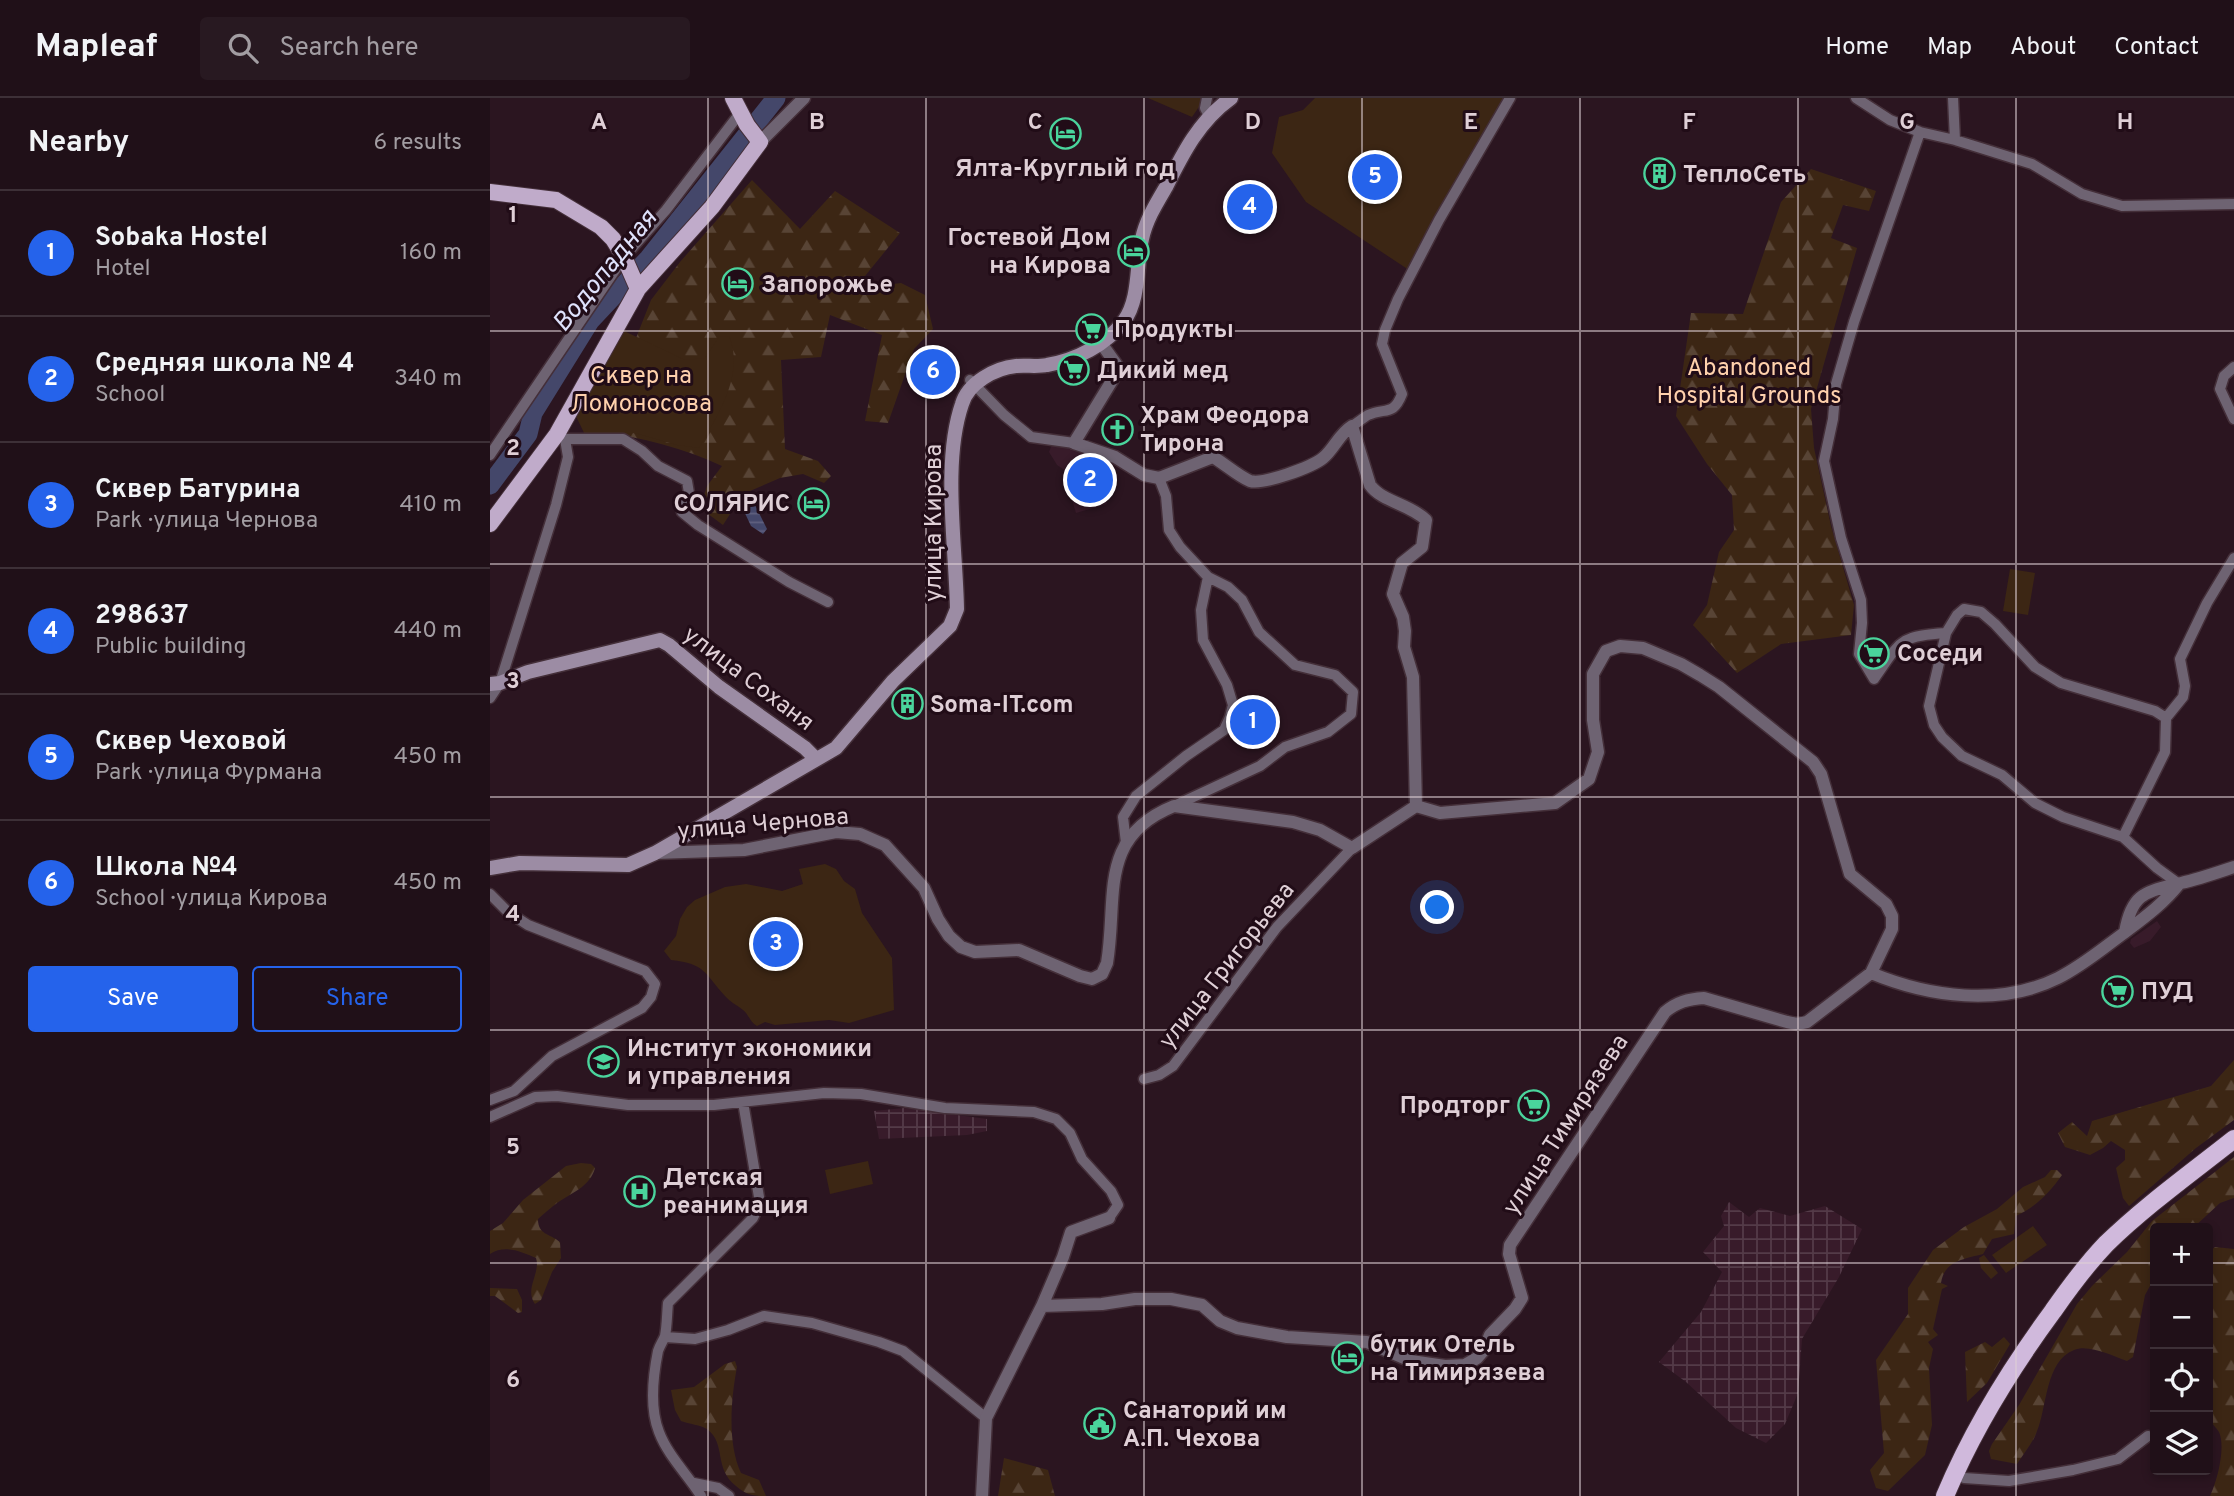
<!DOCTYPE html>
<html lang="en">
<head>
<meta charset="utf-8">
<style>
	body { margin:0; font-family:Overpass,sans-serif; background:#281921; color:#f1f3f6 }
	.controls { position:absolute; right:21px; bottom:21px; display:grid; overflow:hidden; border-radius:7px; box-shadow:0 4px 10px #0003 }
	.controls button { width:63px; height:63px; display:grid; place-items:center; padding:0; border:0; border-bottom:2px solid #3d3037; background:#201018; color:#f1f3f6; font:35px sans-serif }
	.you { position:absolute; left:948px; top:810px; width:24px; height:24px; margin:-18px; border:5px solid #fff; border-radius:50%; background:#1a73e8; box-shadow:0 0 0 10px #1a73e833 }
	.badge { display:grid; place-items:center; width:46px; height:46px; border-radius:50%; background:#2563eb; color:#fff; font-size:23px; font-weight:700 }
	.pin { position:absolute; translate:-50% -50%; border:4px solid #fff; box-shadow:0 2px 7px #0006 }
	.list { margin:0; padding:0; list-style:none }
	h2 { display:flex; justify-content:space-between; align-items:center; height:91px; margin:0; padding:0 28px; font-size:30px }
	h2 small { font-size:23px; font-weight:400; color:#a29da2 }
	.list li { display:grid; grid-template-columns:46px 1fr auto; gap:21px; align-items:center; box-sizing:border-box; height:126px; padding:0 28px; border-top:2px solid #3d3037 }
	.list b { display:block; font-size:26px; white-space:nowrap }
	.list p { margin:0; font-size:23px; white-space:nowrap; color:#a29da2 }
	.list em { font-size:23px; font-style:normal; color:#a29da2 }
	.actions { display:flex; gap:14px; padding:21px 28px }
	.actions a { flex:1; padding:16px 0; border:2px solid #2563eb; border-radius:7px; text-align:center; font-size:24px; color:#2563eb }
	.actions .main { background:#2563eb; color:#fff }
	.icon { flex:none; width:38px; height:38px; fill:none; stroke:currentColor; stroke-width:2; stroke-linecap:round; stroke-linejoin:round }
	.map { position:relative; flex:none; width:1744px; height:1398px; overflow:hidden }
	header { display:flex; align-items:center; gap:42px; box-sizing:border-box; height:98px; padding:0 35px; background:#201018; border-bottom:2px solid #3d3037 }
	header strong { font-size:33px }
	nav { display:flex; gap:38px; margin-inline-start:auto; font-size:24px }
	.search { width:490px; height:63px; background:#281921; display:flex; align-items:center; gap:18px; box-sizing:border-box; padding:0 24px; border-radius:7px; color:#a29da2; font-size:26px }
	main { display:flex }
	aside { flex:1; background:#201018 }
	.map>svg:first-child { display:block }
	.built { fill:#381b2a }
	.industrial { fill:url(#industrial-grid) }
	.forest { fill:url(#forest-firs) }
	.green { fill:#3c2614 }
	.water { fill:url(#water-rules) }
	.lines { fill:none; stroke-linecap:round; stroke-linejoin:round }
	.river { stroke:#44476a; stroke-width:19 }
	.minor-casing { stroke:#442f39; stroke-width:13 }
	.tertiary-casing { stroke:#442f39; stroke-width:15 }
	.secondary-casing { stroke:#442f39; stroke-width:17 }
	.primary-casing { stroke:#442f39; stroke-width:18 }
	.trunk-casing { stroke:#442f39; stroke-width:20 }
	.minor { stroke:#6e6372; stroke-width:10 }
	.tertiary { stroke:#6e6372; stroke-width:12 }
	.secondary { stroke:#9c8ca4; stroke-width:14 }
	.primary { stroke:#c0abca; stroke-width:16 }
	.trunk { stroke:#d0b9dc; stroke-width:18 }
	.grid { fill:none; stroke:#dfcfd6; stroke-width:2; stroke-opacity:0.55 }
	.labels { text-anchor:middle; stroke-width:6; stroke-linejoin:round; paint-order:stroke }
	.poi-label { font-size:24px; font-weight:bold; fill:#dfcfd6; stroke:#210c17; text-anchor:start }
	.park-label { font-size:24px; fill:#fed0ac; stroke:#210c17 }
	.street-label { font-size:24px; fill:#dfcfd6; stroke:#210c17 }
	.water-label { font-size:26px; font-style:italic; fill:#dfe2fc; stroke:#210c17 }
	.grid-label { font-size:23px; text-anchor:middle; font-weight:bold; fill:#dfcfd6; stroke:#210c17; stroke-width:6; stroke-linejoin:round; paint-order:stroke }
</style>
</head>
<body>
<header>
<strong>Mapleaf</strong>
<div class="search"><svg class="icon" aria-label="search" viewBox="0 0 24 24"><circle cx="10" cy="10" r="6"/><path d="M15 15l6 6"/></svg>Search here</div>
<nav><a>Home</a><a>Map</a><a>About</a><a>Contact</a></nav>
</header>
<main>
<aside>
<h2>Nearby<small>6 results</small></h2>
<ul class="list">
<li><span class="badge">1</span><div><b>Sobaka Hostel</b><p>Hotel</p></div><em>160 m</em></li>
<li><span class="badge">2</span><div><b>Средняя школа № 4</b><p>School</p></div><em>340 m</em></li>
<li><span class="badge">3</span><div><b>Сквер Батурина</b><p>Park · улица Чернова</p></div><em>410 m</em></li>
<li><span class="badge">4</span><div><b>298637</b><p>Public building</p></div><em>440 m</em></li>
<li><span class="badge">5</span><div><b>Сквер Чеховой</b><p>Park · улица Фурмана</p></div><em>450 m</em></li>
<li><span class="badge">6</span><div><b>Школа №4</b><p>School · улица Кирова</p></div><em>450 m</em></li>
</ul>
<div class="actions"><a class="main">Save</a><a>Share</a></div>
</aside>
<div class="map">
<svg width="1744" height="1398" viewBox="0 0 1744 1398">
	<defs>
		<pattern id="industrial-grid" width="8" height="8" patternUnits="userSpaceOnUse" patternTransform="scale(1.75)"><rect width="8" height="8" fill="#381b2a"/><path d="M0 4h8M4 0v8" fill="none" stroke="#543b48"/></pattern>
		<pattern id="forest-firs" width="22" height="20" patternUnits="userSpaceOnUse" patternTransform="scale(1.75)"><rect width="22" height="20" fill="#3c2614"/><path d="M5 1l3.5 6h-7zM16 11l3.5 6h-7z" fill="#584435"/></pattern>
		<pattern id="water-rules" width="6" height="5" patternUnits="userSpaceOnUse" patternTransform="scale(1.75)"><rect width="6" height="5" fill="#44476a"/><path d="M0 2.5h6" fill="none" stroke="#5f607f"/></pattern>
	</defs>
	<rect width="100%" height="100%" fill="#2b1520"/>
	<!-- built -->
	<path class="built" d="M571,345l50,18 -3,7 4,2 -9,22 4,12 -31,9 -4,-13v-25l-15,-10 -8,-13 3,-8z
		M1667,823l4,6 -11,14 -16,7 -4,-5 1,-4z"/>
	<!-- industrial -->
	<path class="industrial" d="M414,1010l83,11v12l-20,4 -88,4 -5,-28z
		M1239,1104l20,15 11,-9 30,8 35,-10 37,23 -23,48 -37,62 -4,54 -13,31 -19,19 -30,-15 -50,-46 -27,-20 42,-50 21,-40 -19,-20 21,-26 -3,-10z"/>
	<!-- forest -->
	<path class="forest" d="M1321,71l65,22 -7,20 -26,-6 -12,33 26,10 -46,161 3,39 17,78 23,79 -3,30 -70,9 -44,29 -44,-48 14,-20 12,-53 15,-22 -2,-35 -25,-31 -31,-48 15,-103 52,1 38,-112z
		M262,82l48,49 35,-38 65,42 -35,43 6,11 30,-4 24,12 8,34 -19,20 -26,74 -23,-2 17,-86 -52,-20 -9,42 -40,3 4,89 33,12 13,15 -7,7 -21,-9 -23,4 -37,16 -20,31 -23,-17 7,-22 15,-20c-39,-18 -80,-29 -123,-34l52,-132 29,-38z
		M1744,962v60l-38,28 -67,58 -6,-8 -7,-30 9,-8v-10l-14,-9 -8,7 -13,7 -25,-8 -7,-14 14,-11 15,14 5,-15 119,-35z
		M1744,1059v41l-14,5 -27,25h-38v49l-10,18 -12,62 -6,4c-15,-5 -38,-17 -53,-11 -29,11 -27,58 -37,81 -4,12 -13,22 -20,33l-26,-5 -2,-8 3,-7 27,-39 58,-101 15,-18 35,-34 25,-31z
		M91,1065l10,1 4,4c-5,19 -24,25 -38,35 -7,5 -13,11 -19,16 0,16 11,14 22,23l1,16 -9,14 -11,28 -6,4c-11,-15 6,-31 1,-46 -15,-6 -31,-14 -46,-4v-23l13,-8 20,-23 43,-34z
		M1561,1072h6l5,5c-13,18 -26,32 -46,41l-2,18 -22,5 -9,15c-19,5 -39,7 -42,29l7,3 -6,3 -9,40 5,6 -10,7 5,7 -4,19 3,57 -7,30 -37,36 -12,-3 -6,-18 14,-17 -8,-93 32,-46v-26l25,-38 31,-23 33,-18 26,-22 22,-10z
		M1725,1149l19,2v247h-24c7,-14 16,-49 9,-64 -3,-5 -8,-9 -11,-14v-165z
		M1494,1157l14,18 -7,6 -10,-11 -2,-10z
		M0,1190l27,1 5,11v12l-4,1 -23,-17h-5z
		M1665,1216v60l-5,-36z
		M1514,1239l6,7 -23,39 -20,19 -2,-50 20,-10 7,5z
		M245,1263l2,6c-6,31 -10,76 4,106l18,7 7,16c-14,0 -19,-1 -30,-10 -23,-18 -9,-42 -29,-57 -6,-4 -18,-5 -26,-8l-6,-11 -4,-20 23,-3 31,-23z
		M514,1360l44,12 7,26h-57z"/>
	<!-- green -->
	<path class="green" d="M658,0h61l-8,6 -9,13z
		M825,0h189l-95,172 -103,-68 -34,-49 7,-36 24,-7z
		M132,232l63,30 20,-2 14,-21 10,-1c16,38 -11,79 -30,112l-22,-3 -42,-12 -50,2 -11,-23z
		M1520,471l25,4 -7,42 -25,-4z
		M335,766l11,5 8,12 11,8 7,24 30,45 2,52 -45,13 -20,-3 -54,5 -10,-3 -8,4c-7,-4 -8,-11 -14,-16 -6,-5 -13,-8 -18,-14 -21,-23 -19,-32 -54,-36l-7,-9 12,-15 4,-17 7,-12 8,-7 30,-13 21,-3 36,7 21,-7 -4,-15z
		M378,1063l5,23 -43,10 -5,-24z
		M1543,1128l14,19 -41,28 -14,-18z"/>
	<!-- water -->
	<path class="water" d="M265,407l12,24 -4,5 -12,-8 -8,-17z"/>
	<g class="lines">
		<!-- river -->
		<path class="river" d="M0,387l38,-51 5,-21 57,-92 59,-63 127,-160"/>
		<defs>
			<path id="minor" d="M717,0l-2,10 4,8
				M1366,0l34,22 30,12 35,8 77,24 50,30 40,12 112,-2
				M1463,0l2,42
				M1430,34l-66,190 -18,62 -3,35 -9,42 17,77 20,62 1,23 -3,31 15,25c27,-38 24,-43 72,-46
				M1744,269l-10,9 -4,13 14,30
				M480,282l34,35 27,22 43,6
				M862,328c5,-3 11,-8 16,-11 17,-8 25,2 34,-21l-20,-50 3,-14 13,-31 41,-79 71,-122
				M75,341h58l19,12 16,15 29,15 2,12 -7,19 16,13 91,57 39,20
				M0,357l134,-198 42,-47 74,-97
				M0,600l10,-15 56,-178 12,-48 -3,-18 -6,-4
				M1676,620l17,-21 2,-11 -5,-27 27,-56 27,-45
				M684,708l86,-40 25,-19 43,-15 23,-18 2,-22 -18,-17 -40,-10 -36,-33 -17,-32 -14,-13 -20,-10
				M1633,739l42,-85 1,-34 -11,-7 -94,-28 -26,-16 -40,-43 -14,-12 -17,-3 -7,6 -11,18 -17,73 5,19 8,12 20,19 40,19 33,28 28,14 60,20 34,31 22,16
				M636,745l-3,-26 13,-21 50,-40 38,-26 6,-13 3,-12 -6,-20 -24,-45 -2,-30 7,-33 -28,-30 -11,-17 -3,-34 -7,-18
				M0,796l18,18 20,13 117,46 10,13 -4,13 -9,11 -90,48 -38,35 -24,9
				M654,981l15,-4 14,-9 104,-139 75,-79
				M0,1019l45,-20 22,-1 71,9h86l110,-12 37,1 84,14 89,4 22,7 14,14 12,26 29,32 7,14 -9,13
				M175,1239l30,2 33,-9 36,-14 48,7 67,19 24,9 83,67
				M1474,1380l45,3 64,-11 45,-11 30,-23
				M204,1385l24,5 11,8
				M211,1398c-13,-21 -33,-40 -42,-64 -10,-25 -6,-56 -1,-81 2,-6 5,-10 7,-15 2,-10 2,-23 3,-33l85,-85 7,-15 -17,-101"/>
			<path id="tertiary" d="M270,44l44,-44
				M611,245l15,21 -3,15 -39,64 41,14 29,18 15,3 54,-21c12,7 25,19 37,24 13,4 62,-14 73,-23 11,-9 16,-24 29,-32l18,59c12,17 40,19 56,35l-4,27 -20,16 -9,31 10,23 2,14 -1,16 9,30 3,129
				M165,755l89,-3 92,-18 24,2 25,11 39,43 14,31 11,17 12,11 14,5 44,-2 61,26 12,3 10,-5 5,-11c11,-66 -10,-126 67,-157l119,16 27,8 32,18 64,-42
				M1635,834c7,-40 21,-40 56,-49 18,-4 35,-10 53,-16
				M1381,875c58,24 129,34 187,5 24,-12 44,-29 66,-45 21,-16 39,-29 55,-49
				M619,1120l-38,14 -8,25 -21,49 60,-2 33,-5h36l31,6 18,16 17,7 50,9 80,5 44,19 34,5 20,-1 12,-7 7,-8 6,-15 25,-26 7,-11 -13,-44 1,-9 155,-233c12,-10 23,-13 39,-14l83,24 10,2 10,-2 64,-49 21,-44v-13l-6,-12 -36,-30 -29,-100 -8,-12 -94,-75 -19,-12 -19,-11 -38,-16 -23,-2 -14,5 -13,23v46l5,32 -9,27 -34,24 -115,10 -24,-7
				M492,1398l4,-78 56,-112"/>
			<path id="secondary" d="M0,586l10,-1 28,-11 132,-32 9,5 50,42 86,61 11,11
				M0,770l30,-5 108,2 27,-12 181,-105 57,-67 57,-55 7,-17c-1,-62 -15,-147 5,-205 6,-21 33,-36 54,-38 10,-1 21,1 31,-1 29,-5 59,-20 77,-44 16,-22 12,-55 18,-82 4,-19 14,-35 24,-52 17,-34 33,-66 65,-89"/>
			<path id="primary" d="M0,94l66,8 45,27 12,12 11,18 14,32
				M0,426l67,-90 81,-145 74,-82 48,-65 -13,-17 -14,-27"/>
			<path id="trunk" d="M1455,1398c27,-65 66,-128 108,-185 16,-23 33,-46 53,-67 39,-38 85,-71 128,-105"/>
		</defs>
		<!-- minor casing -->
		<use href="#minor" class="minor-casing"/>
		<!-- tertiary casing -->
		<use href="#tertiary" class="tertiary-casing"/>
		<!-- secondary casing -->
		<use href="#secondary" class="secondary-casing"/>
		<!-- primary casing -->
		<use href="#primary" class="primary-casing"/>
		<!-- trunk casing -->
		<use href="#trunk" class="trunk-casing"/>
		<!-- minor -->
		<use href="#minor" class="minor"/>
		<!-- tertiary -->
		<use href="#tertiary" class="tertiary"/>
		<!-- secondary -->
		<use href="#secondary" class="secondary"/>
		<!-- primary -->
		<use href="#primary" class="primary"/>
		<!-- trunk -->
		<use href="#trunk" class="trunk"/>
	</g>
	<!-- grid -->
	<path class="grid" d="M218,0v1398M436,0v1398M654,0v1398M872,0v1398M1090,0v1398M1308,0v1398M1526,0v1398M0,233h1744M0,466h1744M0,699h1744M0,932h1744M0,1165h1665M1718,1165h26"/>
	<!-- icons -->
	<defs>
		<symbol id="hotel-ring" viewBox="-11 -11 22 22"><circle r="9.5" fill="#210c17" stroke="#4ad49c" stroke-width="1.5"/><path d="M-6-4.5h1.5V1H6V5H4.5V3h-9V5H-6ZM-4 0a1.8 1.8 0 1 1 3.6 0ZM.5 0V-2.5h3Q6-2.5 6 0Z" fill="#4ad49c"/></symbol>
		<symbol id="building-ring" viewBox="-11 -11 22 22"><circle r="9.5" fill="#210c17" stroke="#4ad49c" stroke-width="1.5"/><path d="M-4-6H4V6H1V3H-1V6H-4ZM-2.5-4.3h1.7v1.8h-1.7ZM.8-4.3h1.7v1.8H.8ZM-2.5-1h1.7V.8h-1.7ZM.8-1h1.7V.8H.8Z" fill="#4ad49c"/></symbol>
		<symbol id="supermarket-ring" viewBox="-11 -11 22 22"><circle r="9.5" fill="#210c17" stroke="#4ad49c" stroke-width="1.5"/><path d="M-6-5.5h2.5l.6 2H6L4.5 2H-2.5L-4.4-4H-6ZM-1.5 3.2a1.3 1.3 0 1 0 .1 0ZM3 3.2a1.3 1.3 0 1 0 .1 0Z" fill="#4ad49c"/></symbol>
		<symbol id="church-ring" viewBox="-11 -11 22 22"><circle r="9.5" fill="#210c17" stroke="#4ad49c" stroke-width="1.5"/><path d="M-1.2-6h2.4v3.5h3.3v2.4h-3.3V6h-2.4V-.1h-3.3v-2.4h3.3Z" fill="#4ad49c"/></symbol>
		<symbol id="university-ring" viewBox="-11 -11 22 22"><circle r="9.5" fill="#210c17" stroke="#4ad49c" stroke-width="1.5"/><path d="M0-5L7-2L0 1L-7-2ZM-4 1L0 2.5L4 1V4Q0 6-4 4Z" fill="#4ad49c"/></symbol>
		<symbol id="hospital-ring" viewBox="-11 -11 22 22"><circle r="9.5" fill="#210c17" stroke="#4ad49c" stroke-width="1.5"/><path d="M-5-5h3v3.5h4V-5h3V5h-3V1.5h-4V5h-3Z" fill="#4ad49c"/></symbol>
		<symbol id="civic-ring" viewBox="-11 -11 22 22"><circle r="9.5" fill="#210c17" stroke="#4ad49c" stroke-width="1.5"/><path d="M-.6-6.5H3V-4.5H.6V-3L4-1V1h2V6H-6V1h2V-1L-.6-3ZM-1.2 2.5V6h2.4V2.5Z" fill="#4ad49c"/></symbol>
	</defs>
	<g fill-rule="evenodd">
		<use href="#hotel-ring" x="558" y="18" width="35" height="35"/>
		<use href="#building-ring" x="1152" y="58" width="35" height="35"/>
		<use href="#hotel-ring" x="626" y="136" width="35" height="35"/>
		<use href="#hotel-ring" x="230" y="168" width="35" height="35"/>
		<use href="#supermarket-ring" x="584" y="214" width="35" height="35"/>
		<use href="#supermarket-ring" x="566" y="254" width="35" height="35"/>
		<use href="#church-ring" x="610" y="314" width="35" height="35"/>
		<use href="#hotel-ring" x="306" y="388" width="35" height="35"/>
		<use href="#supermarket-ring" x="1366" y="538" width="35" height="35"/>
		<use href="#building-ring" x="400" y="588" width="35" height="35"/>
		<use href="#supermarket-ring" x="1610" y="876" width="35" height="35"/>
		<use href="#university-ring" x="96" y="946" width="35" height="35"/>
		<use href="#supermarket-ring" x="1026" y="990" width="35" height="35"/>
		<use href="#hospital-ring" x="132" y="1076" width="35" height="35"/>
		<use href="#hotel-ring" x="840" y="1242" width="35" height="35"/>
		<use href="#civic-ring" x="592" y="1308" width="35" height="35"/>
	</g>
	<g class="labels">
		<!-- poi labels -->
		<g class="poi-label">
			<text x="575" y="78" text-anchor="middle">Ялта-Круглый год</text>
			<text x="1193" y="84">ТеплоСеть</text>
			<text x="621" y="147" text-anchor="end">Гостевой Дом<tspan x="621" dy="28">на Кирова</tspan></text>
			<text x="271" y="194">Запорожье</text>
			<text x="624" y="239">Продукты</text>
			<text x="607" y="280">Дикий мед</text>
			<text x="650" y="325">Храм Феодора<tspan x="650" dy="28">Тирона</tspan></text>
			<text x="300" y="413" text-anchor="end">СОЛЯРИС</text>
			<text x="1407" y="563">Соседи</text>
			<text x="440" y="614">Soma-IT.com</text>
			<text x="1651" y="901">ПУД</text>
			<text x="137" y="958">Институт экономики<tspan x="137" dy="28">и управления</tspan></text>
			<text x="1020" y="1015" text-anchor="end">Продторг</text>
			<text x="173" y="1087">Детская<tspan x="173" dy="28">реанимация</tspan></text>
			<text x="880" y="1254">бутик Отель<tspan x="880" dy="28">на Тимирязева</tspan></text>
			<text x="633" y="1320">Санаторий им<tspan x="633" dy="28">А.П. Чехова</tspan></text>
		</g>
		<!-- park labels -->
		<g class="park-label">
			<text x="1259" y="277">Abandoned<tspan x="1259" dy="28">Hospital Grounds</tspan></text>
			<text x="151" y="285">Сквер на<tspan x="151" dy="28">Ломоносова</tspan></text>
		</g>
		<!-- street labels -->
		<g class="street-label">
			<text transform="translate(443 425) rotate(-90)" y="8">улица Кирова</text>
			<text transform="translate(259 580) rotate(37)" y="8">улица Соханя</text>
			<text transform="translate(273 725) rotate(-5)" y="8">улица Чернова</text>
			<text transform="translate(736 867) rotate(-52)" y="8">улица Григорьева</text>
			<text transform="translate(1075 1026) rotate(-57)" y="8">улица Тимирязева</text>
		</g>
		<!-- water labels -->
		<g class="water-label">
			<text transform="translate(114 172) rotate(-51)" y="9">Водопадная</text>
		</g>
	</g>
	<g class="grid-label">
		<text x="109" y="31">A</text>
		<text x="327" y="31">B</text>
		<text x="545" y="31">C</text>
		<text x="763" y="31">D</text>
		<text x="981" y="31">E</text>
		<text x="1199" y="31">F</text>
		<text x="1417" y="31">G</text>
		<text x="1635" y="31">H</text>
		<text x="23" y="124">1</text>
		<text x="23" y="357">2</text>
		<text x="23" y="590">3</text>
		<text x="23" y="823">4</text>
		<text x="23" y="1056">5</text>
		<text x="23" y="1289">6</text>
	</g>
</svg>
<div class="controls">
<button>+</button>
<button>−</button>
<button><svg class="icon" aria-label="locate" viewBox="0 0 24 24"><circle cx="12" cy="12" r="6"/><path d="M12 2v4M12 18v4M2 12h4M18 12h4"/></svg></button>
<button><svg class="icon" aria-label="layers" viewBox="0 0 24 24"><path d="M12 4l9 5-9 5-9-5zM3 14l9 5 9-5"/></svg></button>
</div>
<div class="you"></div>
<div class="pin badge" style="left:763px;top:624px">1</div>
<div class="pin badge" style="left:600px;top:382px">2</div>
<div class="pin badge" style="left:286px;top:846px">3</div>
<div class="pin badge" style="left:760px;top:109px">4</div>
<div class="pin badge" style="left:885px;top:79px">5</div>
<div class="pin badge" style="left:443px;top:274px">6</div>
</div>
</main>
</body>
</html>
